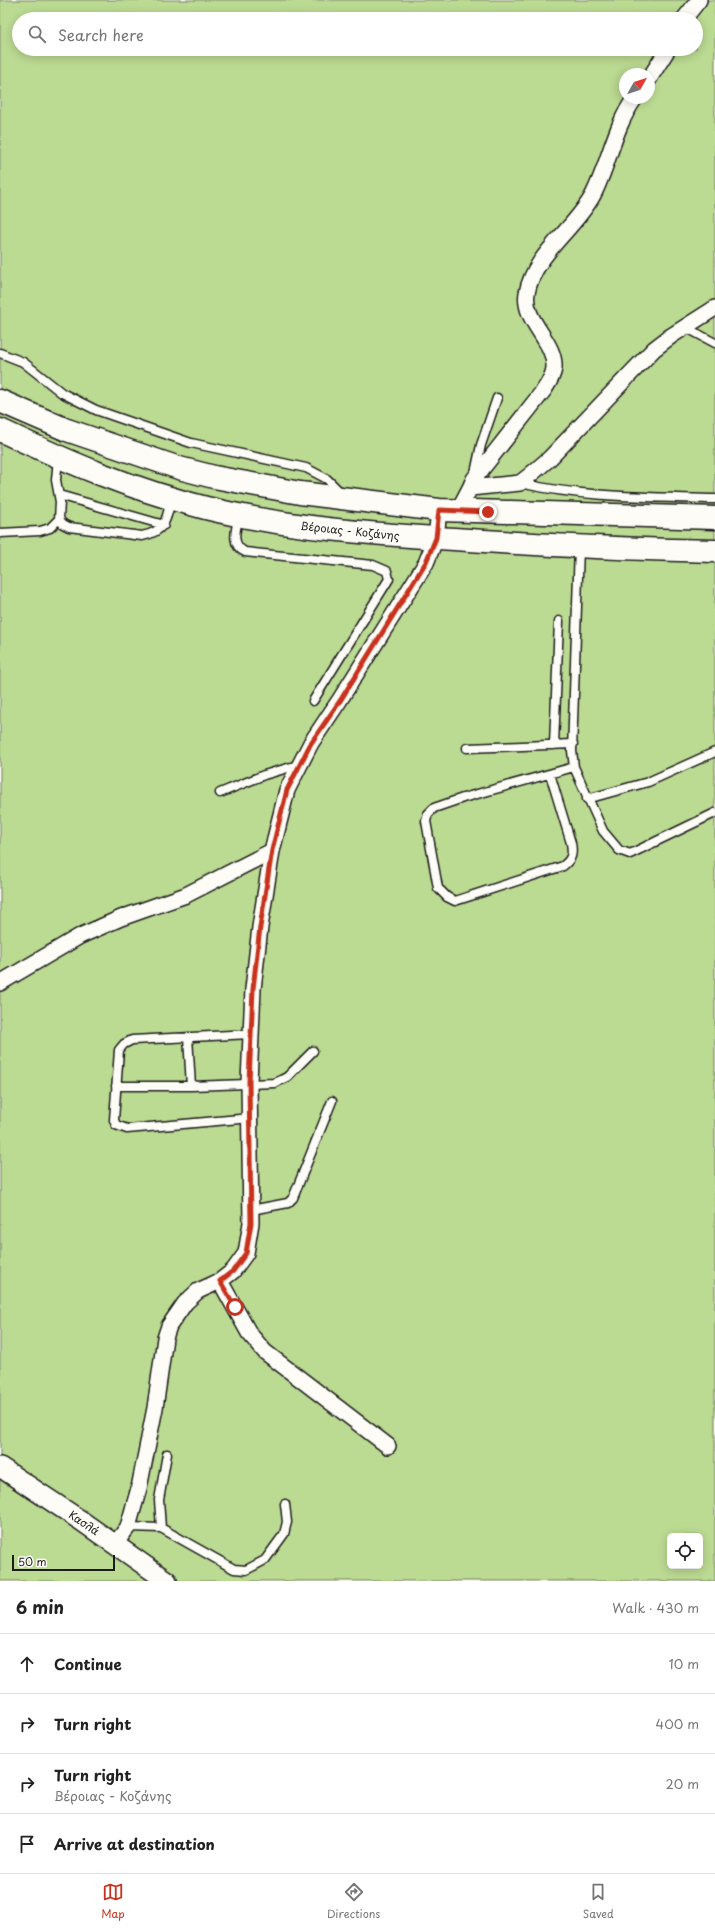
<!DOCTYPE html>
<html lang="en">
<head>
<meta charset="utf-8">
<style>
	body { margin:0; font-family:"Playpen Sans",sans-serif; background:#f6f6f6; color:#222 }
	.controls { position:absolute; right:12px; bottom:12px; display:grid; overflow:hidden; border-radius:6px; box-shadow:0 2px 10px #0003 }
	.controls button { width:36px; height:36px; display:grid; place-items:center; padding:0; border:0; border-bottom:1px solid #e0e0e0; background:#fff; color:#222; font:20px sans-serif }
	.compass { position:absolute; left:619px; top:68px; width:36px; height:36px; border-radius:50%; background:#fff; box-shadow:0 2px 10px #0003; rotate:51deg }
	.scale { position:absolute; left:12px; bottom:10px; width:103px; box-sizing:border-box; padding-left:4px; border:2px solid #1c1c1c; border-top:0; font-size:11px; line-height:14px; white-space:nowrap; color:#1c1c1c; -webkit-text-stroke:3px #fdfcf7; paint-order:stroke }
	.stop { position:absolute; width:12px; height:12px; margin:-9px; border:3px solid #c8321e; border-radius:50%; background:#fff }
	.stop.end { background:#c8321e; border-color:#fff; box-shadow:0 1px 4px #0008 }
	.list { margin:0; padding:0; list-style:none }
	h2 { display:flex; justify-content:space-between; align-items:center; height:52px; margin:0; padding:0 16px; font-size:17px }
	h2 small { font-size:13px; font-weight:400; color:#767676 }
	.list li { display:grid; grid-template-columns:26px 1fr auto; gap:12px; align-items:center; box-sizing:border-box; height:60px; padding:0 16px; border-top:1px solid #e0e0e0 }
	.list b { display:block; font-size:15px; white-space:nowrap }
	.list p { margin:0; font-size:13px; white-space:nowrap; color:#767676 }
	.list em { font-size:13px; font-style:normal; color:#767676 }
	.icon { flex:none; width:22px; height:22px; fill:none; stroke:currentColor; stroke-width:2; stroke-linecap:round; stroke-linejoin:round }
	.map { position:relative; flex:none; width:715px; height:1581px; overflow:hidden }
	.search { position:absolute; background:#fff; box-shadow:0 2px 10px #0003; left:12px; right:12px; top:12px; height:44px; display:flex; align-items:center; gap:10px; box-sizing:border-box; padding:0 14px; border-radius:22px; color:#767676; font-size:15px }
	.sheet { height:292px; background:#fff }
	nav { display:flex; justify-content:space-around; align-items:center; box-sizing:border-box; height:56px; border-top:1px solid #e0e0e0; background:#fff; font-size:11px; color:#767676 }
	nav a { display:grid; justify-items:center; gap:2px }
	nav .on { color:#c8321e }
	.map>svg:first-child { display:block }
	.green { fill:#bbda92; stroke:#6c7b57; fill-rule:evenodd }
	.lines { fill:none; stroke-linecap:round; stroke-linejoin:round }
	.service-casing { stroke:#1c1c1c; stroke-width:11 }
	.minor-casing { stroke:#1c1c1c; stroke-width:18 }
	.tertiary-casing { stroke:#1c1c1c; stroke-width:22 }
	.primary-casing { stroke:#1c1c1c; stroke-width:25 }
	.service { stroke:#fdfcf7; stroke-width:8 }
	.minor { stroke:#fdfcf7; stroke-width:15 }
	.tertiary { stroke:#fdfcf7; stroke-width:19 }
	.primary { stroke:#fdfcf7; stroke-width:22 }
	.route { stroke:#c8321e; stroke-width:5 }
	.labels { text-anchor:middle; stroke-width:3; stroke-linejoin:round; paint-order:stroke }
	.street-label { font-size:11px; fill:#1c1c1c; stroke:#fdfcf7 }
</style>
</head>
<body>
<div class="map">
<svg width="715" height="1581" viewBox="0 0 715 1581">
	<rect width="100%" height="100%" fill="#fdfcf7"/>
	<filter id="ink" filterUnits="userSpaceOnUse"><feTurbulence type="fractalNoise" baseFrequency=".025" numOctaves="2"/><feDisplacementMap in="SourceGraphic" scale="8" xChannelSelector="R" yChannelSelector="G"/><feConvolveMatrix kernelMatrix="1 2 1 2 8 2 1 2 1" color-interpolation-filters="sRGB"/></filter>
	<g filter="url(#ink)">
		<!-- green -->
		<path class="green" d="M0,0h715v1581h-715zM19,19h677v30h-677zM625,74h24v24h-24zM670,1536h30v30h-30z"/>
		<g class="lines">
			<defs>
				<path id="service" d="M685,327l30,16
					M0,353l23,9 39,31 34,17 95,33 115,25 21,11 14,14
					M58,458l-2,22 4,22 -1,17 4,5 6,3 73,9c23,-4 25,-17 29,-37
					M475,473l6,-28 16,-47
					M520,483c64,15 130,14 195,16
					M59,495l105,30
					M239,515c-3,14 -9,30 6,37l128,13 14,6 2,8 -76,122
					M0,533l40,-2 10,-3 9,-9
					M579,547l-7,204 2,16 29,64 16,19 11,4 85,-41
					M554,745l5,-124
					M467,748l106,-4
					M550,774l21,69c2,11 1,16 -8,23l-108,35 -8,-4 -9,-9 -12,-67 2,-7 6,-6 29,-10 111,-31
					M220,793l44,-18 34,-10
					M587,799l61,-17 67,-30
					M188,1037l3,49
					M116,1086h75l84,-3 12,-6 26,-26
					M251,1118l-124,11 -11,-4 -2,-5 5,-70 5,-6 8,-4 119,-6
					M251,1210l37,-7 5,-5 39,-97
					M128,1527l33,1 73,41 12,1 19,-10 19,-26 3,-12 -2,-18
					M161,1528l-2,-28 8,-46"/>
				<path id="minor" d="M684,19l15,-19
					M649,79l19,-30
					M470,488l4,-9 70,-89c4,-6 9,-13 10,-22 2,-27 -32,-47 -27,-75 7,-39 48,-64 66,-98 16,-31 21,-68 42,-97
					M458,511l12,-23 50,-5 9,-7 21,-18 104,-109 17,-13 44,-28
					M0,983l80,-47 41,-18 65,-23 86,-44
					M220,1281l29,52 16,19 123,94
					M115,1544l13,-17 11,-39 16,-80 10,-70 4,-12 16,-23 13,-12 22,-10 13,-10 13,-18 5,-30 -2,-141 4,-93 7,-62 12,-76 15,-61 24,-47 28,-42 87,-138 10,-25 3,-28"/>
				<path id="tertiary" d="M0,1467l80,53 87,61"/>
				<path id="primary" d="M0,401l67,29 112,38 35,9 86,16 139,17 276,8
					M0,430c68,32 133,60 206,78 82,20 165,26 248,31 87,6 174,10 261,12"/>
			</defs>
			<!-- service casing -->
			<use href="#service" class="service-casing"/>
			<!-- minor casing -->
			<use href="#minor" class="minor-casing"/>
			<!-- tertiary casing -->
			<use href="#tertiary" class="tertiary-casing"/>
			<!-- primary casing -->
			<use href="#primary" class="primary-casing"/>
			<!-- service -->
			<use href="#service" class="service"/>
			<!-- minor -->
			<use href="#minor" class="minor"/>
			<!-- tertiary -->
			<use href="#tertiary" class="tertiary"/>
			<!-- primary -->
			<use href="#primary" class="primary"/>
		</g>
	</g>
	<g class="lines" filter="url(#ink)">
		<!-- route -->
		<path class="route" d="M235,1307l-15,-26 13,-10 13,-18 5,-30 -2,-141 4,-93 7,-62 12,-77 15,-60 24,-47 29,-42 86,-139 10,-24 3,-28 49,2"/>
	</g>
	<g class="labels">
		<!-- street labels -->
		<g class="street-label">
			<text transform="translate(350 531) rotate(6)" y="4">Βέροιας - Κοζάνης</text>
			<text transform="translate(84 1523) rotate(34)" y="4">Κασλά</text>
		</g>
	</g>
</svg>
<div class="controls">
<button><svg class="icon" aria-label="locate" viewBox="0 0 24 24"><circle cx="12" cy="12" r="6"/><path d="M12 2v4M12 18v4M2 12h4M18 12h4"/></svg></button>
</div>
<svg class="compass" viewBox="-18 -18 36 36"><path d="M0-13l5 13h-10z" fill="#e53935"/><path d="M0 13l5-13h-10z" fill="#767676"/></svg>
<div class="scale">50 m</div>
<div class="stop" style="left:235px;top:1307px"></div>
<div class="stop end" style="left:488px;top:512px"></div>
<div class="search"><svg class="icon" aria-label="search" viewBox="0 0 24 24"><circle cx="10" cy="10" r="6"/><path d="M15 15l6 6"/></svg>Search here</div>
</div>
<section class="sheet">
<h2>6 min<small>Walk · 430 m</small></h2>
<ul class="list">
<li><svg class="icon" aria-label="ahead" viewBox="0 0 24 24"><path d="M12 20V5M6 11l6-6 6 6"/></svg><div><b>Continue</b></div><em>10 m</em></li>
<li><svg class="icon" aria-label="right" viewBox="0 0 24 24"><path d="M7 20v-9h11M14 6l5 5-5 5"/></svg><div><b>Turn right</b></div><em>400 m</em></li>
<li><svg class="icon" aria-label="right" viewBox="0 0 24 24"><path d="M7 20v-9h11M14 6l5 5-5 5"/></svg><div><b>Turn right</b><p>Βέροιας - Κοζάνης</p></div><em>20 m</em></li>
<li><svg class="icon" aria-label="arrive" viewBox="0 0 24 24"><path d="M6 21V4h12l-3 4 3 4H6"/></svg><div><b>Arrive at destination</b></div></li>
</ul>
</section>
<nav>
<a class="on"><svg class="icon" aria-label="map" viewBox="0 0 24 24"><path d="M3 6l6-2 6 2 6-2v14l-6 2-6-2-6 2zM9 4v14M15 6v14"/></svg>Map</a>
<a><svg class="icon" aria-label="directions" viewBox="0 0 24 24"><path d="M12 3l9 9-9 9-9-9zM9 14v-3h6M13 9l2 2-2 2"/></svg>Directions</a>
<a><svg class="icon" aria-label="saved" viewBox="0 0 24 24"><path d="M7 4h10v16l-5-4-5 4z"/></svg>Saved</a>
</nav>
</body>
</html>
